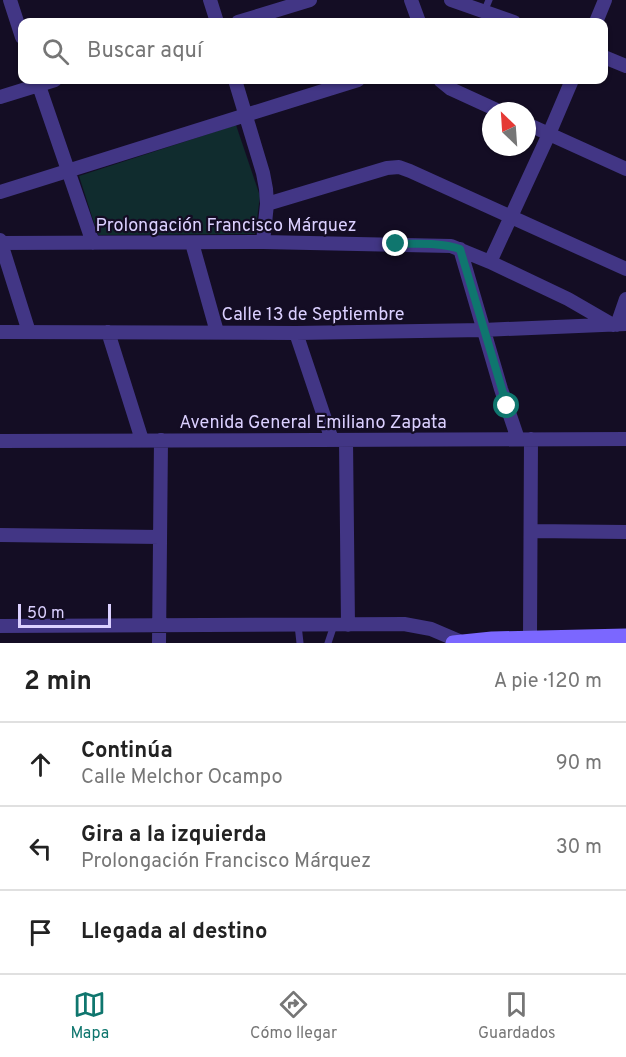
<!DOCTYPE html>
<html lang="es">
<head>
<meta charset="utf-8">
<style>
	body { margin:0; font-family:Overpass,sans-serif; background:#f2f2f2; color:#222 }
	.compass { position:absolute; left:482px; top:102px; width:54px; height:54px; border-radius:50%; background:#fff; box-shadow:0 2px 4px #0004; rotate:335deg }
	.scale { position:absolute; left:18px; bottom:15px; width:93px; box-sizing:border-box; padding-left:6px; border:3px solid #dbd0ff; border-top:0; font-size:16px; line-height:21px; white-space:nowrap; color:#dbd0ff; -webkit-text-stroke:4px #140d24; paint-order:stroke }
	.stop { position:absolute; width:18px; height:18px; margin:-14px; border:4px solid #0f766e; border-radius:50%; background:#fff }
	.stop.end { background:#0f766e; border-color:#fff; box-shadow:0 2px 6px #0008 }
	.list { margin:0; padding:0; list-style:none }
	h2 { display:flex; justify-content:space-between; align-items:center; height:78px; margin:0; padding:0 24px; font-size:26px }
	h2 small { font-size:20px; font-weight:400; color:#767676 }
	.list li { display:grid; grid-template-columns:39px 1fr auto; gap:18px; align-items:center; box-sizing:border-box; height:84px; padding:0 24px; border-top:2px solid #e0e0e0 }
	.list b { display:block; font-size:22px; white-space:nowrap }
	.list p { margin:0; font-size:20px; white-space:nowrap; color:#767676 }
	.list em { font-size:20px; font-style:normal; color:#767676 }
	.icon { flex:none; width:33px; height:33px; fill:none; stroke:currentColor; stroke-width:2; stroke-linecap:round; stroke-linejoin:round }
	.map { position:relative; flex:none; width:626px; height:643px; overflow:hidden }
	.search { position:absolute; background:#fff; box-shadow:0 2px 4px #0004; left:18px; right:18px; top:18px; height:66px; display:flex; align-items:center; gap:15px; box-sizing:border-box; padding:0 21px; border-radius:12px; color:#767676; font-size:22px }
	.sheet { height:330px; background:#fff }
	nav { display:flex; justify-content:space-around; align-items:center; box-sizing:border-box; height:84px; border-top:2px solid #e0e0e0; background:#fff; font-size:16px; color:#767676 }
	nav a { display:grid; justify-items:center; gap:3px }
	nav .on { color:#0f766e }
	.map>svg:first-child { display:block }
	.green { fill:#102c2e }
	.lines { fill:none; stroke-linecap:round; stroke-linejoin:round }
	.service { stroke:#423685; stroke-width:7 }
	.minor { stroke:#423685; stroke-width:14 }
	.secondary { stroke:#7b67ff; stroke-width:15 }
	.route { stroke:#0f766e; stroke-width:8 }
	.labels { text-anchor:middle; stroke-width:4.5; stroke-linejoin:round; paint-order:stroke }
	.street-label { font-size:18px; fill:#dbd0ff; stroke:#140d24 }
</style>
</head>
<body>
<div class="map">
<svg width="626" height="643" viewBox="0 0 626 643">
	<rect width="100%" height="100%" fill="#140d24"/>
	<!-- green -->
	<path class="green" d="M236,125l24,71 -5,38 -157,1 -19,-59z"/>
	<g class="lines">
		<!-- service -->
		<path class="service" d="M484,12l5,-12
			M298,625l2,18
			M328,643l6,-18"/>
		<!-- minor -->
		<path class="minor" d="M10,0l12,37
			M210,0l7,22
			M411,0l8,22
			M451,0l63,22
			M238,22l72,-22
			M596,22l9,-22
			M604,57l22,9
			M37,80l56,163
			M235,80l28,93 3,16 1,15 -4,38
			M440,80l11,9 48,22
			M0,97l55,-17
			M527,124l99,45
			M0,192l358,-112
			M267,204l120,-36 12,-1 11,4 216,98
			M0,240l29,92
			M1,243l262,-1 188,4 39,16 78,37 45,26
			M192,243l25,89
			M460,249l41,140 17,50
			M490,262l59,-128 23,-54
			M617,325l9,-26
			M0,332l296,1 187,-3 143,-6
			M108,332l34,108
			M296,333l36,107
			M346,440l2,185
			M0,441l626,-2
			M531,531l95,1
			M0,535l160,2
			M0,626l404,-2 27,5 28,12
			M530,637l1,-198
			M159,643l2,-203"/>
		<!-- secondary -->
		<path class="secondary" d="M453,643l39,-4 134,-3"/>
	</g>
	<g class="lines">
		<!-- route -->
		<path class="route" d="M396,244c21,0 44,-2 64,5l47,157"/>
	</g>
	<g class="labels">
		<!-- street labels -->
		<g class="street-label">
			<text x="226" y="231">Prolongación Francisco Márquez</text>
			<text x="313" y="320">Calle 13 de Septiembre</text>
			<text x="313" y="428">Avenida General Emiliano Zapata</text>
		</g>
	</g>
</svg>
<svg class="compass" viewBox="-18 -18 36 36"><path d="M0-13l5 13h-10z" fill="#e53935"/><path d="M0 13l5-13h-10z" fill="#767676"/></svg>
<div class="scale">50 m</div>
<div class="stop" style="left:507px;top:406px"></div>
<div class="stop end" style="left:396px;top:244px"></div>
<div class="search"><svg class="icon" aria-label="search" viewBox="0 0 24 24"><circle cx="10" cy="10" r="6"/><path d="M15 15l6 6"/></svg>Buscar aquí</div>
</div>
<section class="sheet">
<h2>2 min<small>A pie · 120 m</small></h2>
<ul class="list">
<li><svg class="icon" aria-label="ahead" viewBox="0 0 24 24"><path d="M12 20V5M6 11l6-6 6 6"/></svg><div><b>Continúa</b><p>Calle Melchor Ocampo</p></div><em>90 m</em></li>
<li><svg class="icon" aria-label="left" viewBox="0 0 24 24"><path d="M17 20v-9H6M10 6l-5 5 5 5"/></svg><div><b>Gira a la izquierda</b><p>Prolongación Francisco Márquez</p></div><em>30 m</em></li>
<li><svg class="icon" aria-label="arrive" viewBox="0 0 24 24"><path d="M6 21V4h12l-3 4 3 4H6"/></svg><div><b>Llegada al destino</b></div></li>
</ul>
</section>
<nav>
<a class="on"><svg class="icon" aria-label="map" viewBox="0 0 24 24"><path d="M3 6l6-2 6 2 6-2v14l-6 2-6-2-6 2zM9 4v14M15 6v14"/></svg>Mapa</a>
<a><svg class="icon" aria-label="directions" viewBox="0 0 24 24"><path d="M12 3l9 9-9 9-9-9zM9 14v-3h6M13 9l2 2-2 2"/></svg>Cómo llegar</a>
<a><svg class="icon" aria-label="saved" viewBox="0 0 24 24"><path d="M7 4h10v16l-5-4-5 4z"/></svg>Guardados</a>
</nav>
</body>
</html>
